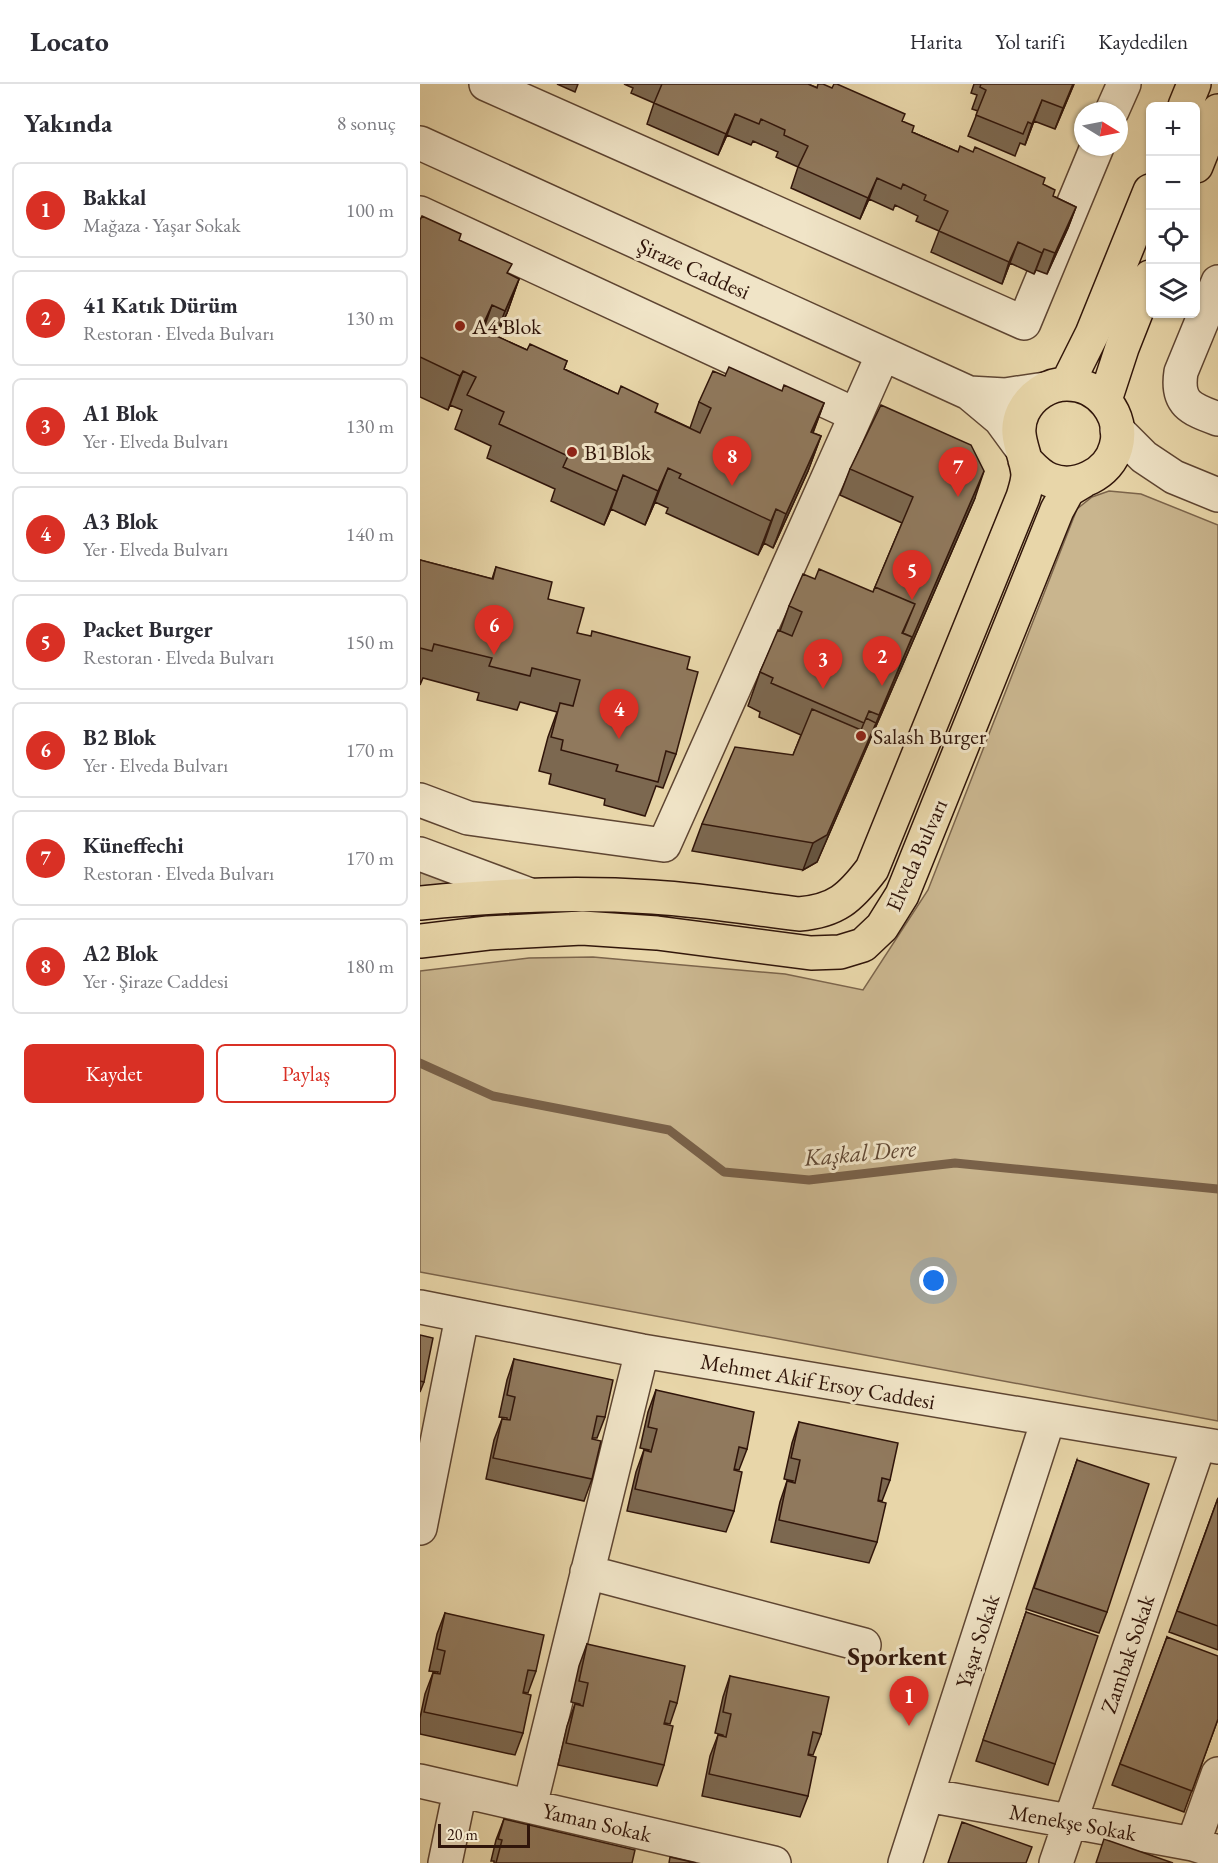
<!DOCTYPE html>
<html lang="tr">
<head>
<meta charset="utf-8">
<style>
	body { margin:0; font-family:"EB Garamond",serif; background:#f7f7f7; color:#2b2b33 }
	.controls { position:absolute; right:18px; top:18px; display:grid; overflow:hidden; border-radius:9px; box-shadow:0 2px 4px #0004 }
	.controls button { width:54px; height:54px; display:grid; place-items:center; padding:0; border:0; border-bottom:2px solid #e1e1e2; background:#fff; color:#2b2b33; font:30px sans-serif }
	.compass { position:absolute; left:654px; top:18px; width:54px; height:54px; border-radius:50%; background:#fff; box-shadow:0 2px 4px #0004; rotate:100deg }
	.scale { position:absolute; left:18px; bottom:15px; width:92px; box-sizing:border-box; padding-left:6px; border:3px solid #30150a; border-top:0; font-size:16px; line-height:21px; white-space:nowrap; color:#30150a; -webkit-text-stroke:4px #f0e4c7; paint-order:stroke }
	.you { position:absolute; left:514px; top:1197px; width:21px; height:21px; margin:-15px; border:4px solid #fff; border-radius:50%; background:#1a73e8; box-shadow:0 0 0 9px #1a73e833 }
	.badge { display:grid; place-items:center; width:39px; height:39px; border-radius:50%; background:#d93025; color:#fff; font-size:20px; font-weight:700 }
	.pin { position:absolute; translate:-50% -50px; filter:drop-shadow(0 2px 3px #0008) }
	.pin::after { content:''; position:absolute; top:32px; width:21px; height:18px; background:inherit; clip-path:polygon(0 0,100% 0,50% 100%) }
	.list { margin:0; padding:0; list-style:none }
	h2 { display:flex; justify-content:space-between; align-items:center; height:78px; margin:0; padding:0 24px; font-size:26px }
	h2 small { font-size:20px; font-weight:400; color:#7c7c81 }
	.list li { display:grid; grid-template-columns:39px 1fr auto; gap:18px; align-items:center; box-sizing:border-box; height:96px; margin:0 12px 12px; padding:0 12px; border:2px solid #e1e1e2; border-radius:9px }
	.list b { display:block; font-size:22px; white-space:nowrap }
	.list p { margin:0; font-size:20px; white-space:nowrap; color:#7c7c81 }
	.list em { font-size:20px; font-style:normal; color:#7c7c81 }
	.actions { display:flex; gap:12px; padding:18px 24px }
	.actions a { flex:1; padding:14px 0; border:2px solid #d93025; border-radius:9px; text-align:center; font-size:21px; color:#d93025 }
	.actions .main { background:#d93025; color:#fff }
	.icon { flex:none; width:33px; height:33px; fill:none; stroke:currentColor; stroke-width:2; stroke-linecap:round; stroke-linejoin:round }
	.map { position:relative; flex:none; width:798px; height:1779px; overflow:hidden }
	header { display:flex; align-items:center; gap:36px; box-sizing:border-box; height:84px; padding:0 30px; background:#fff; border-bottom:2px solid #e1e1e2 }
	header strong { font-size:28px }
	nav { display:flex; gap:33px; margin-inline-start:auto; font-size:21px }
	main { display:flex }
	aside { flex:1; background:#fff }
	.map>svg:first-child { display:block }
	.green { fill:#c9b58e; stroke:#7c654c; stroke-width:1.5 }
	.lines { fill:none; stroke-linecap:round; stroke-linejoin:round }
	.stream { stroke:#796149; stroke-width:9 }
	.minor-casing { stroke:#5e4532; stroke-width:36 }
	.major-casing { stroke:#30150a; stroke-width:36 }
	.minor { stroke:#f0e4c7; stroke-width:33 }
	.major { stroke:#e8d6a9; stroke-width:33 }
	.wall { fill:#7c6850; stroke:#30150a; stroke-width:1.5 }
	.shaded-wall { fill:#655541; stroke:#30150a; stroke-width:1.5 }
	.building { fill:#90795d; stroke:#30150a; stroke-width:1.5 }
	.poi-dot { fill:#8f2418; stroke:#f0e4c7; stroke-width:2 }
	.labels { text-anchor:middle; stroke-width:6; stroke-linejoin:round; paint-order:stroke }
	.street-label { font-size:22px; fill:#30150a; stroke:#f0e4c7 }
	.poi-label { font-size:22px; fill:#30150a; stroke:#f0e4c7; text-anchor:start }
	.water-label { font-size:24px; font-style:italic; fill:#604834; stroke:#f0e4c7 }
	.quarter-label { font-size:26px; font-weight:bold; fill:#30150a; stroke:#f0e4c7 }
</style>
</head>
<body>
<header>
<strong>Locato</strong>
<nav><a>Harita</a><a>Yol tarifi</a><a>Kaydedilen</a></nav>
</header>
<main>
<aside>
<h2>Yakında<small>8 sonuç</small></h2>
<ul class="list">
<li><span class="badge">1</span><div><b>Bakkal</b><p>Mağaza · Yaşar Sokak</p></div><em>100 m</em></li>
<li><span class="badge">2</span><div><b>41 Katık Dürüm</b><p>Restoran · Elveda Bulvarı</p></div><em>130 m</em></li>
<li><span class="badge">3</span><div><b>A1 Blok</b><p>Yer · Elveda Bulvarı</p></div><em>130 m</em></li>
<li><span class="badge">4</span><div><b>A3 Blok</b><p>Yer · Elveda Bulvarı</p></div><em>140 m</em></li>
<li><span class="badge">5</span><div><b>Packet Burger</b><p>Restoran · Elveda Bulvarı</p></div><em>150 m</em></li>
<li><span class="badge">6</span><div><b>B2 Blok</b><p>Yer · Elveda Bulvarı</p></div><em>170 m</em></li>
<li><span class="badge">7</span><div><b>Küneffechi</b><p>Restoran · Elveda Bulvarı</p></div><em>170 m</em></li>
<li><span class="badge">8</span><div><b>A2 Blok</b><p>Yer · Şiraze Caddesi</p></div><em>180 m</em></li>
</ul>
<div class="actions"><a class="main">Kaydet</a><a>Paylaş</a></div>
</aside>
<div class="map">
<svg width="798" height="1779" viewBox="0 0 798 1779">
	<rect width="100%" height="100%" fill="#e8d6a9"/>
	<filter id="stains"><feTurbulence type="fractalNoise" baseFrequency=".00333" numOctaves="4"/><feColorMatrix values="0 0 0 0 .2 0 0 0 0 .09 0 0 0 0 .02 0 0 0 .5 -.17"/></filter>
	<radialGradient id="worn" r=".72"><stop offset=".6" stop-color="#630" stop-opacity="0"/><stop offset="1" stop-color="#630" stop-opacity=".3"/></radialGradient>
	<!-- green -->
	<path class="green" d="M689,407l32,3 77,31v896l-798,-149v-301l109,-13 64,-1 192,17 78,16 65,-100 149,-381 15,-12z
		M0,782l40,17 -40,3z"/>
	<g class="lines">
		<!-- stream -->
		<path class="stream" d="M0,979l73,33 176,34 55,42 85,8 146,-17 263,26"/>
		<defs>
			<path id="minor" d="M66,0l538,239 73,-176
				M692,27l12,-27
				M0,59l549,250 31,26 19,26
				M0,129l436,202 -192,430 -196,-27 -48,-18
				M798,198l-37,90c-5,32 10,37 37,47
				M549,309l36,2 40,-6
				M436,331l27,-61
				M697,346l27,27 30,20 44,18
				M0,770l110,41
				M0,1223l222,44 576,96
				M0,1444l42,-211
				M167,1488l277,73
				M0,1697l354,82
				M507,1711l266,49 25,8
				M110,1722l112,-455
				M773,1760l25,-70
				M25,1779l15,-72
				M485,1779l143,-443
				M636,1779l143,-419"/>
			<path id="major" d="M765,22l9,-22
				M776,82l22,-55
				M647,300l25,-50 58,-143
				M685,316l17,-52 28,-71
				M0,819c78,-8 156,-11 233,-6 49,3 98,11 146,17 37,-3 51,-16 73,-45l151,-372c2,-7 5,-15 5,-23 -2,-22 -16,-39 -5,-62 8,-16 25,-28 44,-28 32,0 58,31 49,63 -7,27 -40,43 -66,33 -11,-4 -17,-12 -25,-20
				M0,857l68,-8 94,-5 75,5 154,20 29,-1 23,-7 19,-18 20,-32 155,-385 11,-20 15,-9"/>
		</defs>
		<!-- minor casing -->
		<use href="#minor" class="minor-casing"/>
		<!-- major casing -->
		<use href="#major" class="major-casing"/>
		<!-- minor -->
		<use href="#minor" class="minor"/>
		<!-- major -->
		<use href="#major" class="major"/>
	</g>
	<!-- wall -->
	<path class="wall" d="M137,0h21l-3,8z
		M204,0h184l94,37 10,11 46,20 85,32 10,12 23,11 -8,21 -21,46 -11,-4 -2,4 -24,-11 -8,21 -71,-32 8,-21 -23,-10 2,-5 -23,-11 -2,5 -24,-11 -9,20 -69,-31 7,-21 -22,-10 2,-5 -25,-11 -2,4 -24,-10 -9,20 -71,-31 7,-21 -23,-10 2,-5z
		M554,0h100l-19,45 -21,-8 -9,24 -5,-2 -5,13 -47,-20 10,-25 -6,-2 5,-14 -6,-2z
		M0,136l39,20 49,34 11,5 -12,34 -11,23 31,14 40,11 -3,8 126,59 9,-26 26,-26 57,15 42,12 -11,30 8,3 -13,35 -35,77 -9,-5 -6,12 -92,-42 2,-5 -13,-6 -10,23 -34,-16 -7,16 -53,-24 4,-12 -68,-31 4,-12 -36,-17 7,-19 -12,-5 -2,5 -28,-13z
		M430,385l125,29 -158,364 -14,8 -111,-19 10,-27 91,-69 8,-20 -42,-18 1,-5 -12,-6 12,-34 20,-41 9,-25 26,-27 58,13 29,-69 -62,-28z
		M0,476l72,19 4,-12 52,32 29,34 110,36 -11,85 -13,34 -7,-2 -11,30 -41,-11 1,-6 -56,-15 2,-10 -12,-3 9,-34 9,-25 -37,-10 -3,8 -40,-10 2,-7 -56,-15 -3,7z
		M0,1251l4,47 -4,10z
		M94,1275l91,58 -8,21h-5v41l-8,22 -98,-22 8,-39 8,-21 5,1v-2l-8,-1 8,-37z
		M236,1306l91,59 -8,21 -5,-1v42l-8,21 -99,-21 9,-39 8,-22 4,1 1,-1 -9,-2 8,-36z
		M379,1338l91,58 -8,21 -4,-1 -1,42 -8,21 -98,-21 9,-40 7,-21 5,1 1,-1 -9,-2 8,-36z
		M657,1376l30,152 -8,21 -73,-24z
		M798,1414v152l-49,-18z
		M606,1528l29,152 -7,21 -72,-24z
		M25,1529l91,58 -8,22 -5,-1v41l-8,22 -95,-21v-16l5,-24 8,-21 4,1 1,-2 -9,-1 8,-37z
		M747,1553l51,82 -34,93 -72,-27z
		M167,1560l90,59 -7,21 -5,-1 -1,42 -7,21 -99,-21 9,-39 8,-22 5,1v-1l-9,-2 8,-36z
		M310,1592l91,58 -8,21 -5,-1v42l-8,21 -98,-21 8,-40 8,-21 5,1v-1l-8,-2 8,-36z
		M84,1735l128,44h-138v-2h-3l5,-21z"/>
	<!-- shaded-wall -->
	<path class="shaded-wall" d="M653,0h1l-19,45 8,-21z
		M622,16l-8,21 -9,24 7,-21z
		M315,30l-8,21 -9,20 8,-21z
		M457,94l-8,21 -9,20 8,-21z
		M656,123l-8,21 -21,46 8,-21z
		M598,158l-16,42 7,-22z
		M624,165l-8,21 -2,4 8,-21z
		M99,195l-12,34 -15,32 13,-34z
		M72,221l-12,34 1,-10z
		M43,287l-13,34 -2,5 12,-34z
		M404,319l-13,34v-5z
		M401,352l-13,35 -35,77 13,-34z
		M248,384l-13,34 -10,23 13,-34z
		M564,387l-9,27 -158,364 -14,8 10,-27 63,-120 36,-86z
		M203,391l-12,34 -7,16 13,-34z
		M356,425l-12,34 -6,12 13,-34z"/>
	<!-- building -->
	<path class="building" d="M242,0h146l9,4 1,-4h5l9,4 2,-4h3l68,30 -3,7 12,5 -2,6 46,20 2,-6 13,6 2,-5 70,31 -2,6 12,6 -2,6 23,11 -21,46 -11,-4 -2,4 -24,-11 -9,20 -70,-31 9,-20 -24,-11 2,-5 -23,-11 -2,5 -24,-11 -9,20 -70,-31 10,-21 -24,-11 1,-5 -24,-11 -2,5 -24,-10 -9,20 -72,-31z
		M561,0h92l-10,24 -21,-8 -10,24 -4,-2 -5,12 -47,-19 10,-25 -6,-3z
		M2,132l39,18 -2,6 53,24 -5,9 12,6 -14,32 -13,-6 -11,24 46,21 3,-6 37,17 -3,8 54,25 3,-8 37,18 -3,8 45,21 11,-25 -12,-6 14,-31 12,5 4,-9 53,24 2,-6 40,18 -13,29 10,4 -35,78 -10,-5 -5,12 -92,-43 2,-4 -13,-6 -10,23 -35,-16 -6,16 -54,-24 5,-11 -69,-32 5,-12 -37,-17 9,-18 -13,-6 -3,5 -40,-19v-137z
		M461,321l90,40 13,26 -75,174 3,-8 -9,-4 12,-29 -40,-17 38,-90 -63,-28z
		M0,476l73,19 3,-12 56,15 -4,17 36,9 -7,25 14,3 1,-5 98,26 -3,12 11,3 -22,82 -10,-3 -8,31 -42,-11 2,-6 -57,-15 2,-10 -12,-3 9,-34 13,3 7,-26 -48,-12 -2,8 -41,-10 3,-8 -58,-14 -2,7 -12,-3z
		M399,485l54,23 2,-5 40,17 -13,29 10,4 -33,78 -10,-4 -5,12 -93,-40 2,-5 -13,-6 18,-42 14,6 10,-24 -13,-6 14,-32 12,5z
		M392,625l49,21 5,-12 10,5 -49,112 -14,8 -111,-19 33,-77 58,8z
		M0,1251l13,3 -9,44 -4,-1z
		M94,1275l99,21 -8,37 -8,-1 -5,23 9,2 -9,38 -99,-21 9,-39 8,1 5,-23 -8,-2z
		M236,1306l98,22 -7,37 -8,-2 -5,23 8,2 -8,39 -99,-22 9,-39 7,2 6,-23 -9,-2z
		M379,1338l99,21 -8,37 -8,-2 -4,23 8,2 -9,39 -98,-22 8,-39 8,2 5,-23 -9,-2z
		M657,1376l72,24 -42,128 -73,-24z
		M798,1414v128l-41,-15z
		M606,1528l72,24 -43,128 -72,-24z
		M25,1529l99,22 -8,36 -8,-1 -5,23 8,2 -8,38 -99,-21 9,-39 7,1 5,-23 -8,-2z
		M747,1553l51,19v63l-26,72 -72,-27z
		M167,1560l98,22 -8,37 -7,-2 -6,23 9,2 -9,39 -98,-22 9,-39 8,2 5,-23 -9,-2z
		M310,1592l99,21 -8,37 -8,-2 -5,23 8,2 -8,39 -99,-22 9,-39 8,2 5,-23 -8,-2z
		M84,1735l131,31 -3,13h-136l6,-23 -4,-1z
		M542,1738l70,25 -6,16h-78z
		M684,1755l69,24h-77z
		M250,1773l26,6h-27z"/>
	<!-- markers -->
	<g class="poi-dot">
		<circle cx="40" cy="242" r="6"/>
		<circle cx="152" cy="368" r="6"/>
		<circle cx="441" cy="652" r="6"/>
	</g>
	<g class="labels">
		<!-- street labels -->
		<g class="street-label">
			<text transform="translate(274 184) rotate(24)" y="8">Şiraze Caddesi</text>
			<text transform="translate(496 771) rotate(-66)" y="8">Elveda Bulvarı</text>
			<text transform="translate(398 1297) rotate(10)" y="8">Mehmet Akif Ersoy Caddesi</text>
			<text transform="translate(557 1557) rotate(-72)" y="8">Yaşar Sokak</text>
			<text transform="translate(707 1570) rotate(-71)" y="8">Zambak Sokak</text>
			<text transform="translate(177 1738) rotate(13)" y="8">Yaman Sokak</text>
			<text transform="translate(653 1738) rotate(10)" y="8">Menekşe Sokak</text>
		</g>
		<!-- poi labels -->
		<g class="poi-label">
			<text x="52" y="250">A4 Blok</text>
			<text x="164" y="376">B1 Blok</text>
			<text x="453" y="660">Salash Burger</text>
		</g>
		<!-- water labels -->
		<g class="water-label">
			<text transform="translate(440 1069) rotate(-5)" y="8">Kaşkal Dere</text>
		</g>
		<!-- quarter labels -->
		<g class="quarter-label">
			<text x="477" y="1581">Sporkent</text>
		</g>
	</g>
	<rect width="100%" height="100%" filter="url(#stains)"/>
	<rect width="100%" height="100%" fill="url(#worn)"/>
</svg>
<div class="controls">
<button>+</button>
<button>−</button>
<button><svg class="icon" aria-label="locate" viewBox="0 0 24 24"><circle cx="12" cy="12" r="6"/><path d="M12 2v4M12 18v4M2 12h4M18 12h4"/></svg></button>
<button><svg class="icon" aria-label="layers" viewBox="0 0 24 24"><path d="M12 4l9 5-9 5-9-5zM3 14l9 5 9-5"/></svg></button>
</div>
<svg class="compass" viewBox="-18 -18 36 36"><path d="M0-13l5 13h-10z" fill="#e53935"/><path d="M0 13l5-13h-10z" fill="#7c7c81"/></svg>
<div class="scale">20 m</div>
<div class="you"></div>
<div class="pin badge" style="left:489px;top:1642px">1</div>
<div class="pin badge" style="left:462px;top:602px">2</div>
<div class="pin badge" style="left:403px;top:605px">3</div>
<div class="pin badge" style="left:199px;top:655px">4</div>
<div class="pin badge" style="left:492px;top:516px">5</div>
<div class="pin badge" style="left:74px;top:571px">6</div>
<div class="pin badge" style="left:538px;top:413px">7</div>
<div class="pin badge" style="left:312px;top:402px">8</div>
</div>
</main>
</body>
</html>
